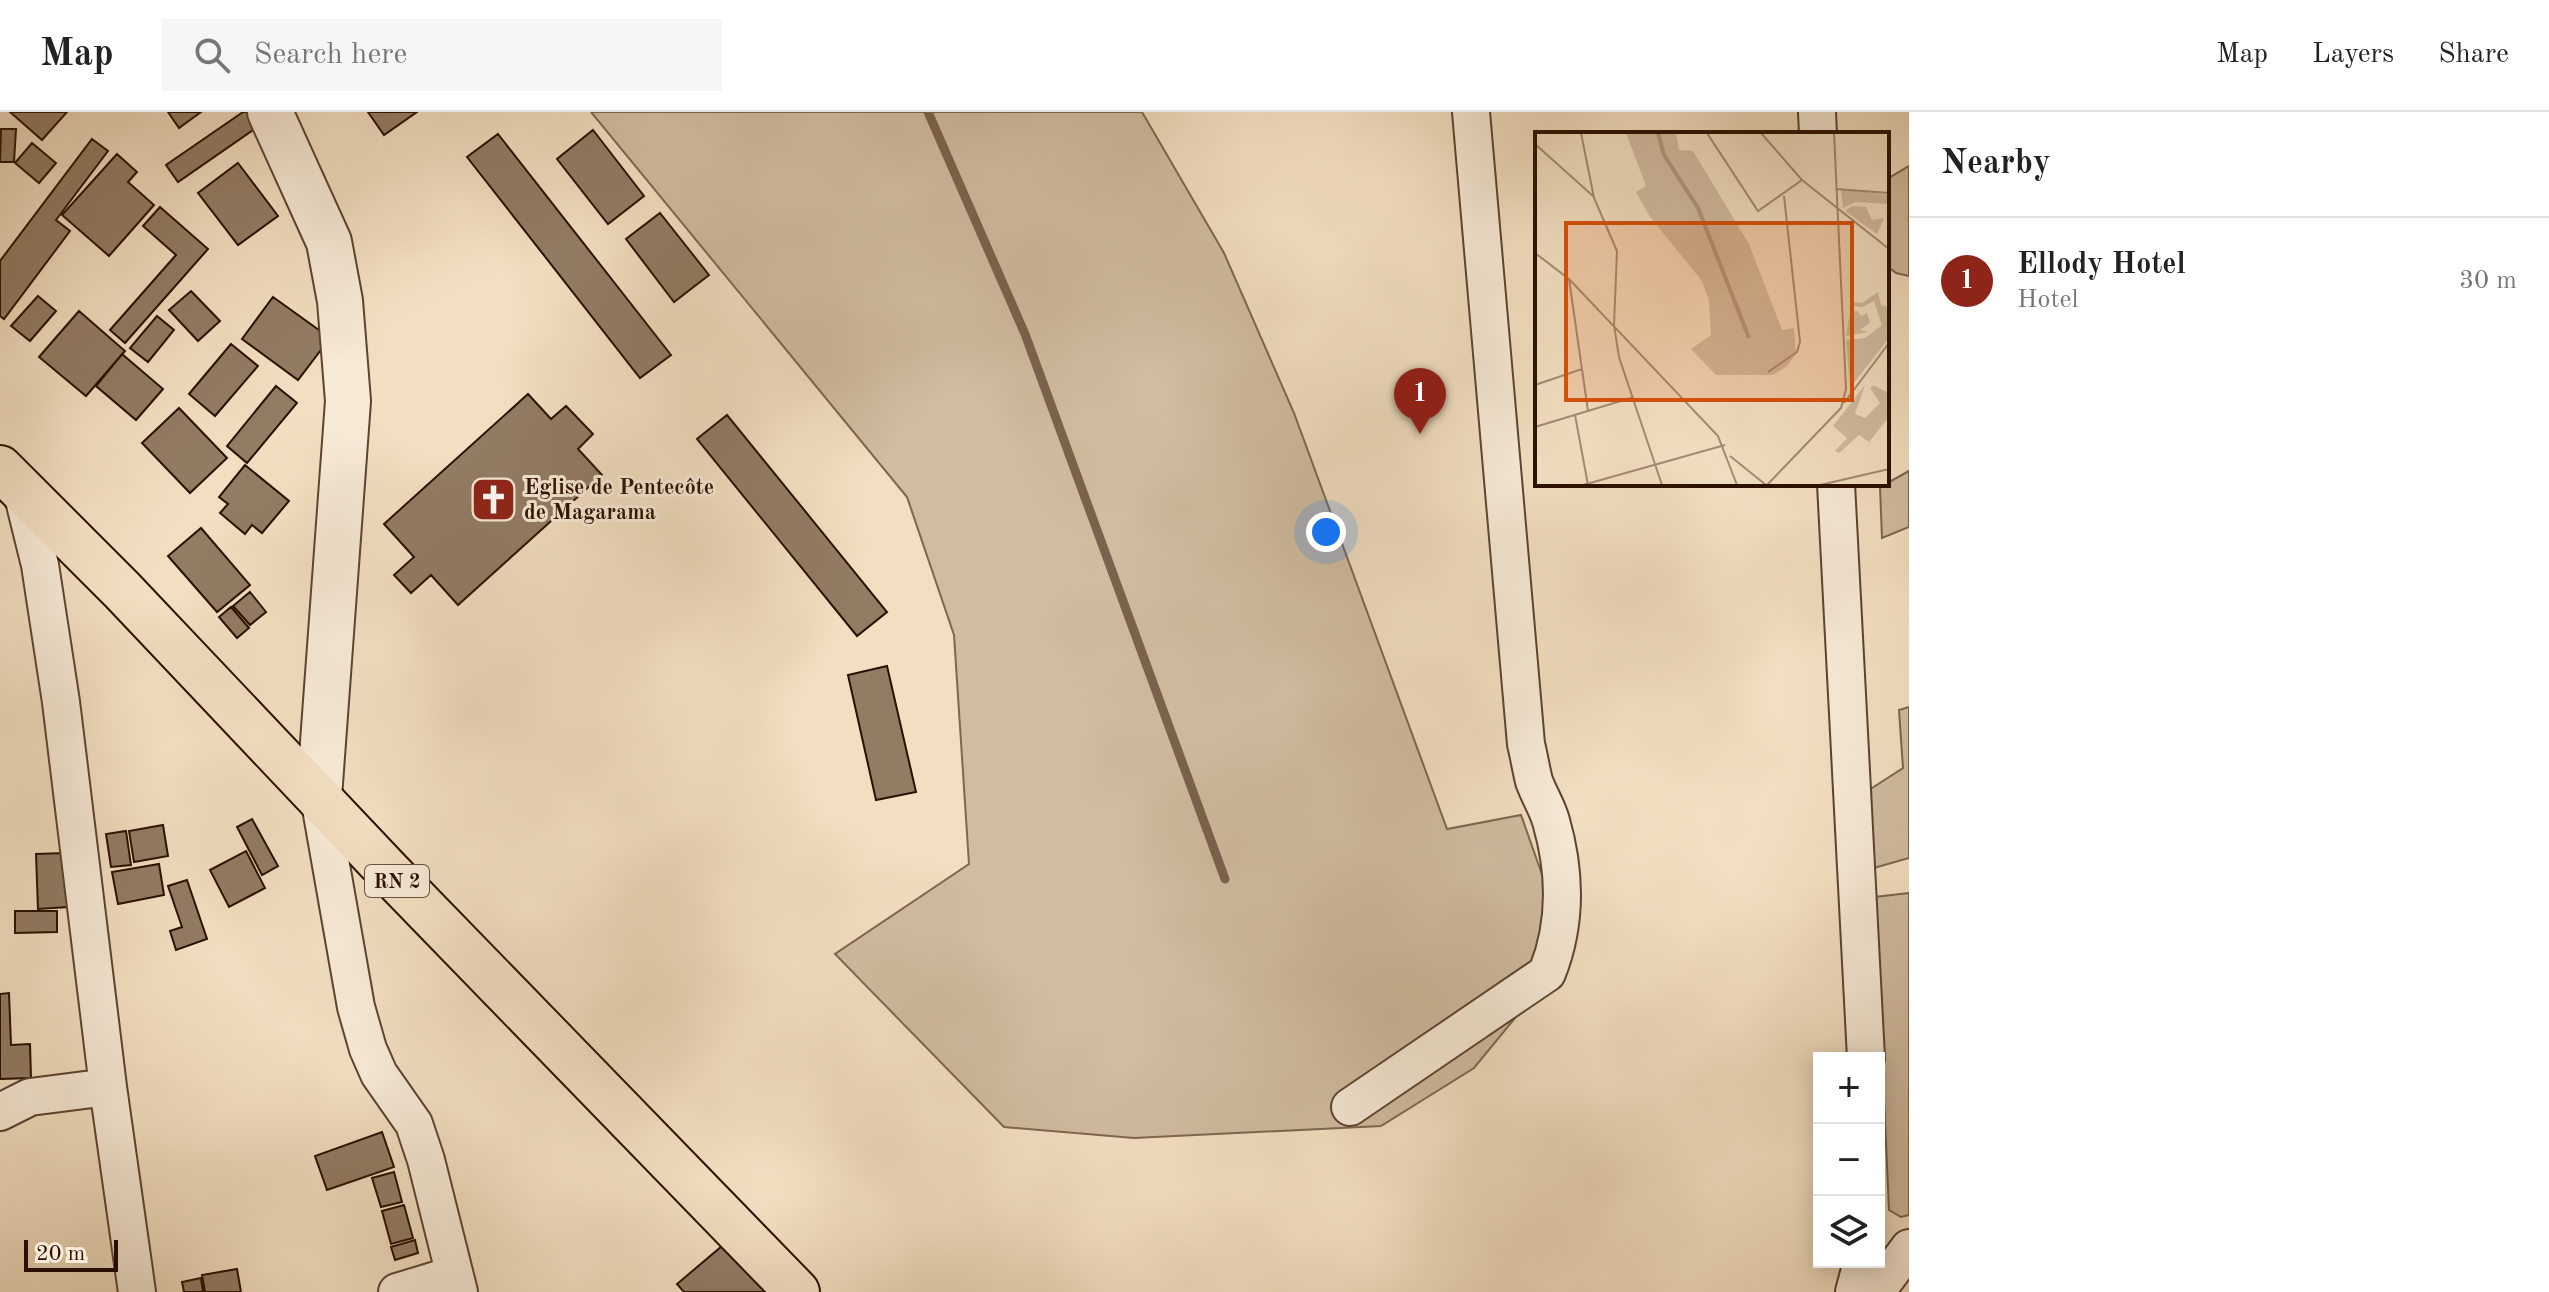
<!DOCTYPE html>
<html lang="en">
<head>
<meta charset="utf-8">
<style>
	body { margin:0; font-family:"Old Standard TT",serif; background:#f6f6f6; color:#222 }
	.controls { position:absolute; right:24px; bottom:24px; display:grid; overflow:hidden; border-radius:0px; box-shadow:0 4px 20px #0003 }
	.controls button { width:72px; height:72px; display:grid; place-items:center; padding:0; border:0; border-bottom:2px solid #e0e0e0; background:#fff; color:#222; font:40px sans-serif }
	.scale { position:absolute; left:24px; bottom:20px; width:94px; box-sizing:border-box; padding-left:8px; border:4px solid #2b1000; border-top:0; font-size:22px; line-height:28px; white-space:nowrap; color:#2b1000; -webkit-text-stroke:6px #f7ead7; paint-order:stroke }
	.you { position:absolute; left:1326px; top:420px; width:28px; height:28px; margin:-20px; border:6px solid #fff; border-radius:50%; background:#1a73e8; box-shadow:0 0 0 12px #1a73e833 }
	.badge { display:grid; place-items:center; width:52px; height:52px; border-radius:50%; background:#8f2418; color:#fff; font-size:26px; font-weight:700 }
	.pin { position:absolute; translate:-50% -66px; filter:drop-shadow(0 2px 4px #0008) }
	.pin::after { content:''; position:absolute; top:42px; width:28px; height:24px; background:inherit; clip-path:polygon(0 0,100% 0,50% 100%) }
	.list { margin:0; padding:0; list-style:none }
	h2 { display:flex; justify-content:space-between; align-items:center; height:104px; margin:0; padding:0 32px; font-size:34px }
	h2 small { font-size:26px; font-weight:400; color:#767676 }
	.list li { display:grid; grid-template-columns:52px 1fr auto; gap:24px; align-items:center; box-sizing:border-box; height:128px; padding:0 32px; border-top:2px solid #e0e0e0 }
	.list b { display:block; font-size:30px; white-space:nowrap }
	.list p { margin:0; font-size:26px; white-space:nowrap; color:#767676 }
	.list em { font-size:26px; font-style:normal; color:#767676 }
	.icon { flex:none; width:44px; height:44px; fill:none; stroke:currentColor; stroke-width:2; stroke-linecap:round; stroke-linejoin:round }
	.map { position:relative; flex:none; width:1909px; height:1180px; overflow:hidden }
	header { display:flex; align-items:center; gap:48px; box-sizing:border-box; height:112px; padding:0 40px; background:#fff; border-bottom:2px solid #e0e0e0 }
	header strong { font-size:38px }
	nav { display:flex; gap:44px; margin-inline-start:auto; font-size:28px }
	.search { width:560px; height:72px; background:#f6f6f6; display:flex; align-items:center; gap:20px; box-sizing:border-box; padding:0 28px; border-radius:0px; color:#767676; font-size:30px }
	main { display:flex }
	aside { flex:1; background:#fff }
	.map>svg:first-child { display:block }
	.green { fill:#d0bca0; stroke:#7e6650; stroke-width:2 }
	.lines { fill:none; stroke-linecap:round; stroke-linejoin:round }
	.stream { stroke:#7a624c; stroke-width:9 }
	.building { fill:#927c64; stroke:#2b1000; stroke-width:2 }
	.minor-casing { stroke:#5d4430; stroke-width:40 }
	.tertiary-casing { stroke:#5d4430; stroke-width:48 }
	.primary-casing { stroke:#2b1000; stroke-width:48 }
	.minor { stroke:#f7ead7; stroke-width:36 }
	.tertiary { stroke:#f7ead7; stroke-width:44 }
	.primary { stroke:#f2dfc1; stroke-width:44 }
	.labels { text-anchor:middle; stroke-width:6; stroke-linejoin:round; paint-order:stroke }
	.shield { fill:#f7ead7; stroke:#685140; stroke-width:2 }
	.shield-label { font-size:20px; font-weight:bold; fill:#2b1000 }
	.poi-label { font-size:22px; font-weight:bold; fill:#2b1000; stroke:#f7ead7; text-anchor:start }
	.inset-river { fill:none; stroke:#ae997f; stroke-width:4 }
	.inset-road { fill:none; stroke:#a28c74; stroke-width:2 }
	.view { fill:#d5520b; fill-opacity:0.15; stroke:#d5520b; stroke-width:4 }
	.inset-edge { fill:none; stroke:#2b1000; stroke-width:4 }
</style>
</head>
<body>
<header>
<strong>Map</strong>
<div class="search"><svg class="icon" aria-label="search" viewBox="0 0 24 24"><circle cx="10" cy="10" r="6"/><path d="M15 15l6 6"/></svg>Search here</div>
<nav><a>Map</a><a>Layers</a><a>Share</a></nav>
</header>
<main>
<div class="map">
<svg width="1909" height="1180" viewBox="0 0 1909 1180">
	<rect width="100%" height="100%" fill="#f2dfc1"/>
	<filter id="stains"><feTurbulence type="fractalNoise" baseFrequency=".0025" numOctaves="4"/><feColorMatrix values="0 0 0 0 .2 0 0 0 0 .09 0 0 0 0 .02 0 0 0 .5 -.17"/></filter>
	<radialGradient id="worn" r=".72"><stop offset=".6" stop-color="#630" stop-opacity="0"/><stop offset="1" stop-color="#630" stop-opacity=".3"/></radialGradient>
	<!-- green -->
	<path class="green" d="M591,0h551l82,141 70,160 153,416 74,-14 28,79 -11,96 -64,78 -93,58 -247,12 -130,-11 -169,-173 134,-90 -15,-229 -47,-138z
		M1909,54v110l-13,-3 -9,-7v-87z
		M1909,359v56l-27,11 -2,-51z
		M1909,595v151l-35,10 -5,-78 34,-22 -4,-58z
		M1909,781v322l-8,2 -12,-7 -14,-313z"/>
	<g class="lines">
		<!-- stream -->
		<path class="stream" d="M928,0l97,222 200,545"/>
	</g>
	<!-- building -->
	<path class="building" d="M10,0h57l-25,28z
		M168,0h33l-22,16z
		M243,0h6l10,14 -81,56 -12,-17z
		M368,0h49l-33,23z
		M1,17h15l-2,33h-14z
		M593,18l51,66 -36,28 -51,-65z
		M498,22l173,221 -31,23 -173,-221z
		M92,27l16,12 -52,69 14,11 -66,88 -4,-3v-55z
		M32,31l24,20 -17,20 -24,-20z
		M117,42l20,18 -9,10 26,23 -45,51 -47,-41z
		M238,51l40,53 -40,29 -40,-52z
		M160,95l48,42 -83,94 -15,-13 66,-75 -33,-29z
		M660,101l49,62 -35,27 -48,-63z
		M191,179l29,30 -22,20 -29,-31z
		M38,184l18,15 -26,30 -19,-15z
		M273,185l57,41 -32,42 -56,-41z
		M79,199l46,40 -39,45 -47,-39z
		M157,204l17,14 -26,32 -18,-14z
		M231,232l27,22 -43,50 -26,-22z
		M122,242l41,35 -27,31 -40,-34z
		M276,274l21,17 -50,60 -20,-17z
		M528,282l23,25 15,-13 27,28 -15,15 24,26 -144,130 -27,-30 -20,18 -17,-18 20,-18 -30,-33z
		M179,296l48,50 -37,35 -48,-50z
		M727,303l160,197 -30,24 -160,-197z
		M245,353l44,36 -27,32 -10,-8 -7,9 -25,-21 8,-9 -9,-7z
		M201,416l49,57 -33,27 -49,-56z
		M250,480l16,20 -16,13 -17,-19z
		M231,495l18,21 -12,10 -18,-21z
		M887,554l29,126 -40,8 -28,-125z
		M252,707l26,47 -16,9 -25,-48z
		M163,713l5,31 -34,6 -5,-31z
		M126,719l5,34 -20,2 -5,-33z
		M246,739l19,37 -36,19 -19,-37z
		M66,741l2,54 -30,2 -2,-55z
		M159,752l5,31 -46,9 -6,-32z
		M187,768l20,59 -31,11 -6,-19 12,-4 -14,-41z
		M15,799h42v21l-42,1z
		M9,881l2,52 19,-1 1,34 -31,1v-85z
		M382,1020l12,35 -67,23 -12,-34z
		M394,1060l8,30 -21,5 -9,-29z
		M404,1093l9,33 -22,6 -9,-33z
		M415,1128l3,13 -23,7 -4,-13z
		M728,1129l44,51h-88l-7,-8z
		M237,1157l4,23h-36l-3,-17z
		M201,1166l2,14h-19l-2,-10z"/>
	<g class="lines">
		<defs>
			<path id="minor" d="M1817,0l1,22
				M1836,372l30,574
				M21,376l19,77 21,137 47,385 29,205
				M319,685l37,210 12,42 11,25 35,50 12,36 33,132
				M1350,995l197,-134c20,-50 19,-100 4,-152 -4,-14 -12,-26 -17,-40 -3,-12 -5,-25 -8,-37l-55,-632
				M0,1000l30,-15 78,-10
				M397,1180l56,-17
				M1854,1180l8,-30
				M1876,1180l33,-44"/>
			<path id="tertiary" d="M270,0l59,130 11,59 8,100 -29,396"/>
			<path id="primary" d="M0,356l122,122 266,281 409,421"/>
		</defs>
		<!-- minor casing -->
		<use href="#minor" class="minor-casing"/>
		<!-- tertiary casing -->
		<use href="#tertiary" class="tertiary-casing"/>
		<!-- primary casing -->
		<use href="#primary" class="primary-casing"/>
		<!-- minor -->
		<use href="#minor" class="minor"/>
		<!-- tertiary -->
		<use href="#tertiary" class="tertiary"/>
		<!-- primary -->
		<use href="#primary" class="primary"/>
	</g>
	<!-- icons -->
	<defs>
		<symbol id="church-square" viewBox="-11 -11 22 22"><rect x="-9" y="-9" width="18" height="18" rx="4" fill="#8f2418" stroke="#f7ead7"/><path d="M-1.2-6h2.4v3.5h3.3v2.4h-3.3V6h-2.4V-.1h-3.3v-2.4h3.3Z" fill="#fff"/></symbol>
	</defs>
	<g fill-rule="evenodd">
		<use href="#church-square" x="468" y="362" width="51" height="51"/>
	</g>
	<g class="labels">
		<!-- shield labels -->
		<rect class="shield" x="365" y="753" width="64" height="32" rx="6"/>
		<g class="shield-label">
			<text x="397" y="776">RN 2</text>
		</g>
		<!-- poi labels -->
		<g class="poi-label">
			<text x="524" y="382">Eglise de Pentecôte<tspan x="524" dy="25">de Magarama</tspan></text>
		</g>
	</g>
	<!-- overview -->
	<g transform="translate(1535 20)">
		<rect width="354" height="354" fill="#f2dfc1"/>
		<path d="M91,1h50l3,17 14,1 56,93 33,86 12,-2 2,26 -9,12 -14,9h-57l-25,-26 20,-14 -2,-34 -7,-20 -52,-64 -14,-25 10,-6zM306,57l48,6v9l-34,-2 -12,6zM317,74l14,1 6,13 12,-2 -7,16 -32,-23zM343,160l3,13 8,2v31l-39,50 -4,-48 19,-2 17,-13 -8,-24 -11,6 -13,-1 2,-4 10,1zM322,179l5,5 5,-3 3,10 -10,7 9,2 -23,4 4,-24zM330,253l-10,29 10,4 15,-15 -10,-15 3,-3 16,8v24l-20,25 -10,-7 -20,18 -4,-2 12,-13 -14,-12z" fill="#d0bca0"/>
		<path class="inset-river" d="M123,1l6,22 34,53 51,130"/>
		<path class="inset-road" d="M46,1l13,65 23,53 -3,74 5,32 43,128M172,1l51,78 44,-31M226,1l41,47 87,69M0,12l58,52M301,57l53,4M0,121l34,26 149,157 19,49M34,147l19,132M233,240l29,-20 3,-10 -16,-146M0,253l47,-16M309,271l45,-60M40,283l13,70M0,295l99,-30M195,324l36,29M48,353l142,-40M232,353l74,-77 5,-19 -12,-256M285,353l69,-16"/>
		<path class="view" d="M31,91h286v177h-286z"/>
		<rect width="354" height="354" class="inset-edge"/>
	</g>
	<rect width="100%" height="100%" filter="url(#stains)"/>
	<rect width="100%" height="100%" fill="url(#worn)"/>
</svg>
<div class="controls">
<button>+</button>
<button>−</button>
<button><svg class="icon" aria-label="layers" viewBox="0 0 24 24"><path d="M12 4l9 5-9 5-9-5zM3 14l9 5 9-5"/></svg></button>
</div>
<div class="scale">20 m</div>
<div class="you"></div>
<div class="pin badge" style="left:1420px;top:322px">1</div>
</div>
<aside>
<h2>Nearby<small></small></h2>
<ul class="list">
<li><span class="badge">1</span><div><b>Ellody Hotel</b><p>Hotel</p></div><em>30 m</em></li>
</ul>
</aside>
</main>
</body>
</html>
